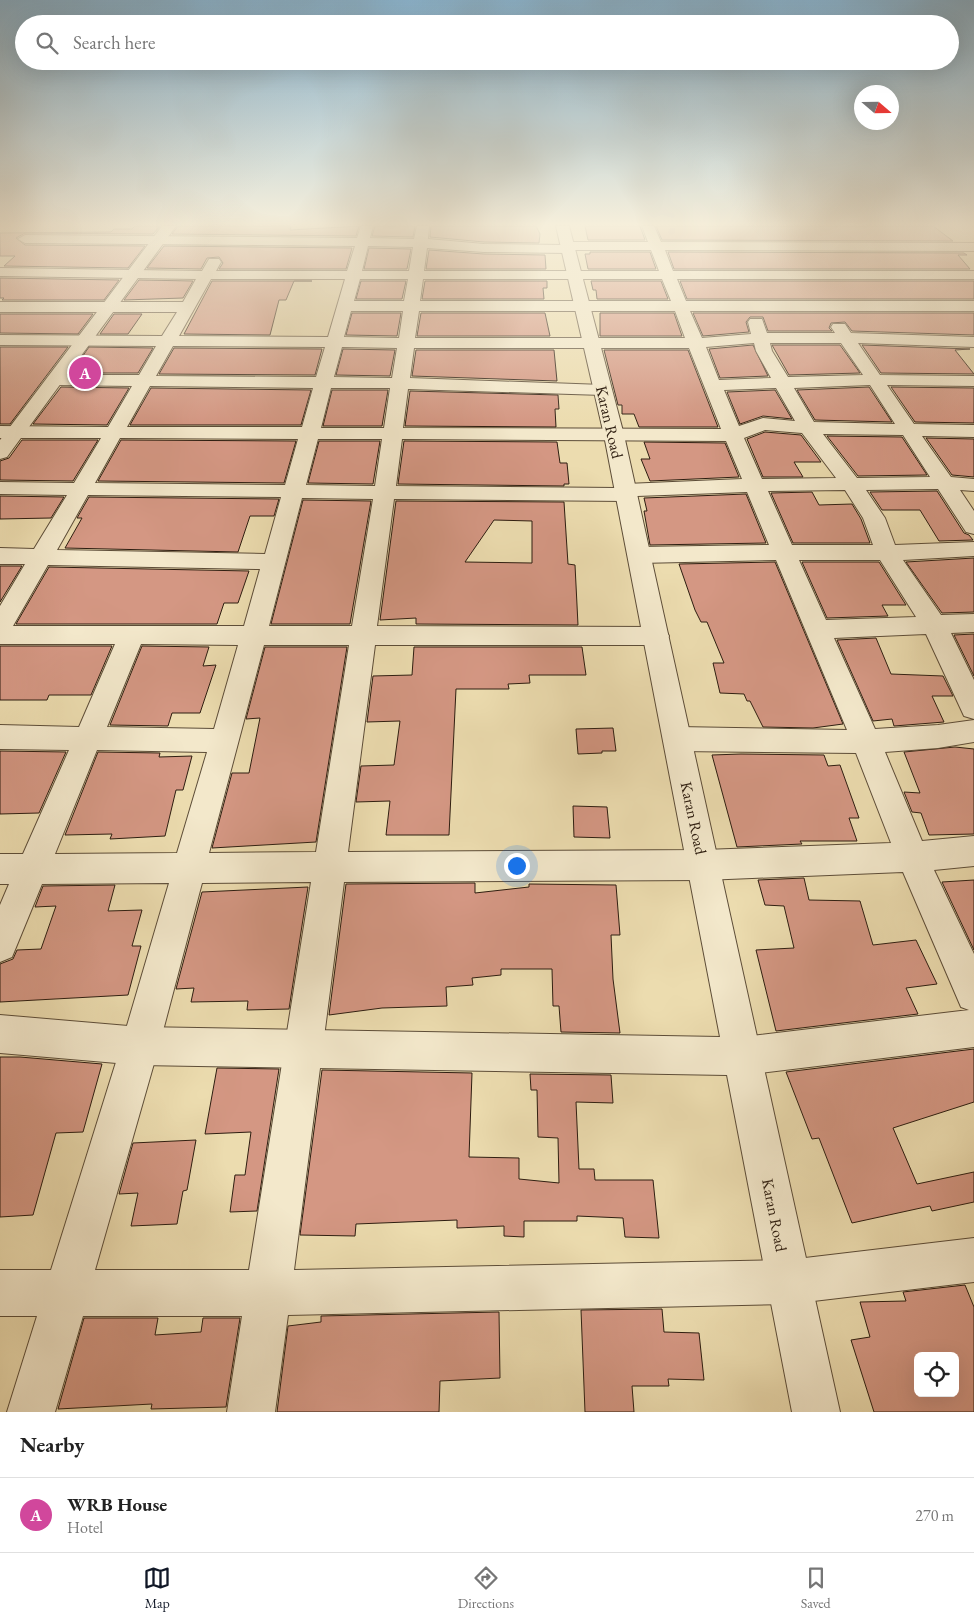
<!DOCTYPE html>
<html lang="en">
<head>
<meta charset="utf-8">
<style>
	body { margin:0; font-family:"EB Garamond",serif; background:#f6f6f6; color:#222 }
	.controls { position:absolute; right:15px; bottom:15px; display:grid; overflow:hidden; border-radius:8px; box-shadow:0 5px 20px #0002 }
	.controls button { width:45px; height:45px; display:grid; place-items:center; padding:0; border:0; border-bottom:1px solid #e0e0e0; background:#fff; color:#222; font:25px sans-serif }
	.compass { position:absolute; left:854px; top:85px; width:45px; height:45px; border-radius:50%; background:#fff; box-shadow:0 5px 20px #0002; rotate:110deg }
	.you { position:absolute; left:516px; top:865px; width:18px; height:18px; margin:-12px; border:4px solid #fff; border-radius:50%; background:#1a73e8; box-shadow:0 0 0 8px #1a73e833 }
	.badge { display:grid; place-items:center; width:32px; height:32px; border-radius:50%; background:#111827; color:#fff; font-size:16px; font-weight:700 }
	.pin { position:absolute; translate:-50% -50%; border:2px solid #fff; box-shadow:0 1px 5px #0006 }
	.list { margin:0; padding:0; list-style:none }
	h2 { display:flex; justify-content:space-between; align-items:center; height:65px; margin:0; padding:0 20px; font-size:21px }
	h2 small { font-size:16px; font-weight:400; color:#767676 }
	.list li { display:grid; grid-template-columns:32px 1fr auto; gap:15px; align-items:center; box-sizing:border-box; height:75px; padding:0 20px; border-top:1px solid #e0e0e0 }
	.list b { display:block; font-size:19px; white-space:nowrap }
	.list p { margin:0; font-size:16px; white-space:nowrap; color:#767676 }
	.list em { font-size:16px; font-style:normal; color:#767676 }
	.icon { flex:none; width:28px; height:28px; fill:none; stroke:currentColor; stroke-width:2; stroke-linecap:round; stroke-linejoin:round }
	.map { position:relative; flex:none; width:974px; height:1412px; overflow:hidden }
	.search { position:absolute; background:#fff; box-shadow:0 5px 20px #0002; left:15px; right:15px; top:15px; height:55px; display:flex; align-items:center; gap:12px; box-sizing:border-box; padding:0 18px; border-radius:28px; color:#767676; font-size:19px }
	.sheet { height:140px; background:#fff }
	nav { display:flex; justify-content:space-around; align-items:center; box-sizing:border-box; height:70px; border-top:1px solid #e0e0e0; background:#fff; font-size:14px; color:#767676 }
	nav a { display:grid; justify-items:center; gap:2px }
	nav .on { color:#111827 }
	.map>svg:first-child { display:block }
	.building { fill:#d49783; stroke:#2d1d10; fill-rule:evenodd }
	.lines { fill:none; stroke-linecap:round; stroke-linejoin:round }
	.minor-casing { stroke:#5d4d38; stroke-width:2 }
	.tertiary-casing { stroke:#5d4d38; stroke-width:2 }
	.minor { fill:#f3e8cb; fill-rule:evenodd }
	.tertiary { fill:#f3e8cb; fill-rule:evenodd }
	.labels { text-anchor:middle; stroke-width:4.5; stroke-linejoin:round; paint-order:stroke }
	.street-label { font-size:16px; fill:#2d1d10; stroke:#f3e8cb }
</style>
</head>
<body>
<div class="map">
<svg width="974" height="1412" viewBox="0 0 974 1412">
	<rect width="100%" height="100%" fill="#ecdcaf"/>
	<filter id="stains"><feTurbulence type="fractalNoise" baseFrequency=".004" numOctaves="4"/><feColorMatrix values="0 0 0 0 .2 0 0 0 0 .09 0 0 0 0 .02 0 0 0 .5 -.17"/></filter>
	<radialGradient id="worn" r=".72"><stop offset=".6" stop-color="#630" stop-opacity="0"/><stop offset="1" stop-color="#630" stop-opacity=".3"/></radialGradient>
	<!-- building -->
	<path class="building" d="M135,226h25l-7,8 -128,-1 -9,5 9,7 120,1 -17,22 -124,-2 11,-10h-15v-23l111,-1 3,-3h18z
		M178,226h113l-1,4 69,-4 -3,10 -184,-2z
		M375,226h40l-2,11 -41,-1z
		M431,226h105l4,8 -1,9 -55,-1 -54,-5z
		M585,226h55l5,14h-57z
		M656,226h277l20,15 -291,-1z
		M164,246l188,2 -6,21h-127l4,-6 -4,-6 -12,1 -6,11 -54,-1z
		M369,248l42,1 -4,20h-43z
		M429,250l55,4 61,1 1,14h-120z
		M590,252h60l6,17h-68l-3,-15h5z
		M668,252l296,1 3,2h-9l12,14h-296z
		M0,278l119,2 -15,20h-102l2,-2h-4z
		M139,280l54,1 -10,17 -59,2z
		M212,281h100h-18l-8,19h-7l-9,35 -86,-1z
		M361,281h45l-4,18h-46z
		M425,281h122v7h-4l1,11h-122z
		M591,281h70l7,18h-71l-1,-9h-3z
		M680,281h294v18h-287z
		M352,313h49l-4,23 -51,-1z
		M421,313h124l5,23h-133z
		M600,313h74l8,23h-82z
		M693,313h281v22l-122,-4 -7,-9 -14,1 -2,5 3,3h-64l-5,-14h-13l-4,5 3,10 -46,4z
		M0,314h93l-15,20 -78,-1z
		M114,314h28l-14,20h-28z
		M753,345l15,31 -48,2 -11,-29z
		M772,345h68l20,28 -71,2z
		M862,345l108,4 -15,1 19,24 -93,-1z
		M0,347h68l-58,77h-10z
		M89,347l64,1 -15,25h-67z
		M174,348l148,1 -7,26 -156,-1z
		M343,349l52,1 -5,26 -54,-1z
		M416,350h138l3,31 -145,-5z
		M604,350h84l30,77h-79l-5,-13h-12v-9h-4z
		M61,387l68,1 -22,37 -74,-1z
		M869,387l23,35 -77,-2 -18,-30z
		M891,387l83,1v35l-59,-1z
		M151,388l160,2 -10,35h-171z
		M332,390h56l-6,36h-59z
		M775,390l17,29 -29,-3 -23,8 -13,-32z
		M410,391l148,4 1,14h-4l1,18 -151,-1z
		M765,432l36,3 20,27h-27l9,15h-40l-16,-38z
		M827,436l75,1 25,38 -69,1z
		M926,438l48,1v38l-22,-2z
		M22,440h76l-25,41 -73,-1v-19l9,-3z
		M121,440l175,1 -12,42 -186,-2z
		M319,441h61l-7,43 -65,-1z
		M404,441l153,1 3,21h7l2,21h-5v2l-166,-2z
		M644,442l81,1 14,34 -89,4 -9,-22h9z
		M937,491l27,42 5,2 4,5 -34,1 -19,-31h-38l-12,-18z
		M812,492l7,13 33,-1 9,15 9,24h-77l-22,-50z
		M746,494l20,49 -116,2 -6,-34h3l-3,-13z
		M0,496l64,1 -13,21 -51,1z
		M89,497l190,2 -5,17h-24l-12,36 -173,-4 17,-30h-5z
		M303,500l68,1 -21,123h-79z
		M396,501l168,1 4,62 7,1 3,60 -162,-1v-6l-36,2zM494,520l38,1v42l-67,-1z
		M974,558v54l-32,1 -36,-51z
		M775,562l68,162 -30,4 -50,-1 -13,-26h-3l-3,-7 -24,-1 -7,-30h11l-17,-41h-6l-6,-12 -16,-46z
		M802,562h77l27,43h-24l6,11 -61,2z
		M0,566h22l-22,36z
		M49,567l200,4 -11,32h-14l-7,21h-201z
		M974,634v42l-20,-41z
		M876,638l15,36 52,2 10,20h-21l12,26 -50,4 -2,-7 -19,2 -36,-81z
		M0,646h112l-21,49h-42l-2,5h-47z
		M142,646l67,1 -6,19 13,-1 -16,48h-28l-4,13 -58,-1z
		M265,647h82l-31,195 -104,6 20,-75h17l11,-55 -14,1z
		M414,647h168l4,28h-57l1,8 -22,1 1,5h-53l-7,146h-63l4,-34 -34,1 5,-36 33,-1 6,-44 -33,1 6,-46 39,-1z
		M613,728l3,23h-14v2l-24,1 -2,-25z
		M955,747l19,2v85l-45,1 -8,-22 -9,-1 -8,-20 16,1 -16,-41z
		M0,751l66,1 -27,61 -39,1z
		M98,752l62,1 -1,4 33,-1 -9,34h-7l-11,46 -55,3 2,-5 -47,1z
		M741,754l83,1 4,11 12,-1 19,53h-10l8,23h-57l2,3 -65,3 -25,-92z
		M573,806l34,1 3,31 -36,-1z
		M804,878l5,22 51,1 13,44 43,-5 21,44 -31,4 12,26 -142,17 -20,-81 38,-2 -10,-42 -19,-1 -7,-25z
		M974,880v70l-32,-68z
		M475,883v10l54,-6v-3l87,1 4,50h-9l2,44 7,54 -59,-1 -2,-26h-6l-1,-37h-51v6l-29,3 1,7 -27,2 1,19 -65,2 -53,7 17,-131z
		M115,885l-7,26 34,-1 -10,36h9l-13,49 -128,7v-38l13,-5 4,-9 24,-1 15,-43 -21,1 8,-21z
		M308,887l-19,122 -42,1 1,-9 -57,1 3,-14 -18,1 26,-97z
		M974,1049v53l-81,26 24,56 57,-12v30l-42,9 -2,-5 -78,17 -33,-85 -7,1 -26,-67z
		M0,1057h20l82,7 -19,68 -27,1 -23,82 -33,2z
		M217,1068l62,1 -22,142 -27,1 5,-37h10l6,-43 -46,2z
		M322,1070l150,3 -3,84 50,1v21l40,4 -1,-45 -20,-1 -1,-47h-6l-1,-16 81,1 2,28 -37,-1 3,67h15l1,11h58l6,58 -34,-1 -2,-19 -46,-2v5h-53v16l-20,-1v-10l-47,2v-8l-101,4 -1,12 -55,-1z
		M196,1140l-9,50 -4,1 -6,33 -46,2 7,-33 -19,1 14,-51z
		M965,1285l9,22v105h-100l-23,-72 19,-3 -10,-35 46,-1 -3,-9zM918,1356h37v37h-37z
		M662,1309l2,23 35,1 5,47 -36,-1 1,7h-37l2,26h-49l-4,-102z
		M499,1312l1,66 -60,3 -1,31h-162l11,-86 33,-4v-6z
		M84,1318h74l-3,17 46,-3 2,-14h37l-14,89 -75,2 1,-5 -94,5z"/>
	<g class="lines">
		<defs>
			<path id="minor" d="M361,226h12l-3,12 44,1 3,-13h12l-1,13 56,5 78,1 6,-3h80l-6,-16h12l7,16 313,1v8l-309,-1 8,21h301v8h-297l9,22h288v10h-284l12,27 49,-4 -3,-12 2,-3h12l5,14h68l-4,-6 2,-3h12l6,9 123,4v10l-116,-4 22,32 94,1v10l-87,-1 27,39 60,1v12l-52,-1 29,41 23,2v12l-14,-1 14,21v23l-8,-2 -28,-43 -72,1 19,28 10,27 79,-3v14l-71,4 38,55 33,-1v18l-23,1 23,47v39l-10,-3 -38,-82 -92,4 41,91 63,-4 36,-5v22l-36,6 -53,4 37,89 52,-5v30l-40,4 40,84v93l-231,28 -13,-6 -6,-13 6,-13 13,-6 226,-27 -8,-3 -58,-135 -199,8 -360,2 -50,388 494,-10 186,-22v44l-186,22 -500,11 -13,97h-48l15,-96h-159l-28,96h-48l30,-96h-37v-46h51l70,-224 48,-163 -127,1 -30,73 -12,5v-57l9,-21h-9v-30h23l46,-104 -69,-1v-24l79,2 36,-83h-115v-38l25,-42h-25v-16l34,1 33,-54 -67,-1v-12l74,1 27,-45h-101v-12l108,1 24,-41 -77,-1 -6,-1 -3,-4 3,-4 6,-1h84l17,-29 -156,-1v-10l162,1 15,-24h-177v-10h183l13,-23 -196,-3v-8l202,3 7,-12h10l2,3 -5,9h131l8,-25 -330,-3 -7,-4 7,-4 332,3zM368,246l45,1 -4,24h-47zM427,248l57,4 84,1 6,-3h77l8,21h-235zM211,279h134l-17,58 -149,-1zM360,279h48l-4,22h-50zM423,279h239l9,22h-251zM351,311h52l-4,27 -55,-1zM419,311h256l10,27h-270zM754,343l2,8 15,27 -52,2 -13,-33zM770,343h71l22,32 -75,2 -16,-26zM173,346l152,1 -9,30 -160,-1zM342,347l55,1 -5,30 -58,-1zM414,348h275l32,81 -318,-1 5,-39 195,6 6,-1 3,-4 -3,-4 -6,-1 -193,-7zM870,385l25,39 -81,-2 -20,-34zM150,386l163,2 -11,39h-175zM331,388h59l-6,40h-63zM776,388l19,33 -32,-3 -24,8 -15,-36zM765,430l37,3 34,45 -74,1 -18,-41zM823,434l80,1 27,42 -73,1zM120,438l178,1 -13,46 -190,-2zM318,439h64l-7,47 -69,-1zM402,439l324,2 16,38 -116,5 -7,2 -2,2 -221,-2zM845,490l18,28 10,27h-81l-24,-54zM747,492l22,53 -130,2 -8,3 -3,5 3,5 8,3 137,-3 71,170 -169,-3 -10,4 -4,8 4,8 10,4 178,2 35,90 -187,7 -356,2 27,-207h281l9,-2 4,-7 -4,-7 -9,-2 -279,-1 17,-127 233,2 7,-1 3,-4zM88,495l193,2 -16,57 -208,-4zM302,498l71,1 -21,127h-83zM799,560h81l36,57 -90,3zM48,565l212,4 -16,57h-231zM141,644l97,1 -24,84 -107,-2zM264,645h85l-33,207 -107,1zM97,750l110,2 -30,101 -122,1zM311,882l-62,388h-154l64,-224 43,-163z"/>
			<path id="tertiary" d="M162,226h14l-169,231 -7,2v-19z
				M556,226h13l55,209 216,977h-48l-65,-337 -587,-10 -140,-12v-38l140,12 580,10 -116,-602z"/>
		</defs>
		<!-- minor casing -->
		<use href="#minor" class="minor-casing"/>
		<!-- tertiary casing -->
		<use href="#tertiary" class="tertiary-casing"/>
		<!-- minor -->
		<use href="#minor" class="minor"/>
		<!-- tertiary -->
		<use href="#tertiary" class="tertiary"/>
	</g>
	<!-- sky -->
	<linearGradient id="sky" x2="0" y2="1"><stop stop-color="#89b6d3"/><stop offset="0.53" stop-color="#f6efdb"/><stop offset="1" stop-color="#f6efdb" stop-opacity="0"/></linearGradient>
	<rect width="974" height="424" fill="url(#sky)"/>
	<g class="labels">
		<!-- street labels -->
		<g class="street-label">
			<text transform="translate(610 422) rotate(77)" y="6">Karan Road</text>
			<text transform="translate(694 818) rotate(78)" y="6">Karan Road</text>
			<text transform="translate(775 1215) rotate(79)" y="6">Karan Road</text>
		</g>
	</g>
	<rect width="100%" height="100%" filter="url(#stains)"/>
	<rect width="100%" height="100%" fill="url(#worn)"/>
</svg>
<div class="controls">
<button><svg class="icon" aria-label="locate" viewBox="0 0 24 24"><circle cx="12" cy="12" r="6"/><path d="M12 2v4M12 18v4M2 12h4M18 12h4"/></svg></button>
</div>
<svg class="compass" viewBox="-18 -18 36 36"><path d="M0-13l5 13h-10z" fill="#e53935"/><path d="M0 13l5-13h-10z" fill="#767676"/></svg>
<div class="you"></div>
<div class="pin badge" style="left:85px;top:373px;background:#d1479c">A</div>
<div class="search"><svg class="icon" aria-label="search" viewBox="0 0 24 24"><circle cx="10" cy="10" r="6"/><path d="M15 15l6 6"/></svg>Search here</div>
</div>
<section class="sheet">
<h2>Nearby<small></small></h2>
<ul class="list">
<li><span class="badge" style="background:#d1479c">A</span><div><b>WRB House</b><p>Hotel</p></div><em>270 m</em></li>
</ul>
</section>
<nav>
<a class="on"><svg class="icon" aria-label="map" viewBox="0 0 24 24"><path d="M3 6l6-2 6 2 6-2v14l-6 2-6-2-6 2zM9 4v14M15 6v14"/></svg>Map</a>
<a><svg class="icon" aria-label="directions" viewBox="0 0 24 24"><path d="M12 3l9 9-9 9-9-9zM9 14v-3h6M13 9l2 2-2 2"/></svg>Directions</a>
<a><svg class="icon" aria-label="saved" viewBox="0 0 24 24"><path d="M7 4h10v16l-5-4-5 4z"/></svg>Saved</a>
</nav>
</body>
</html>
